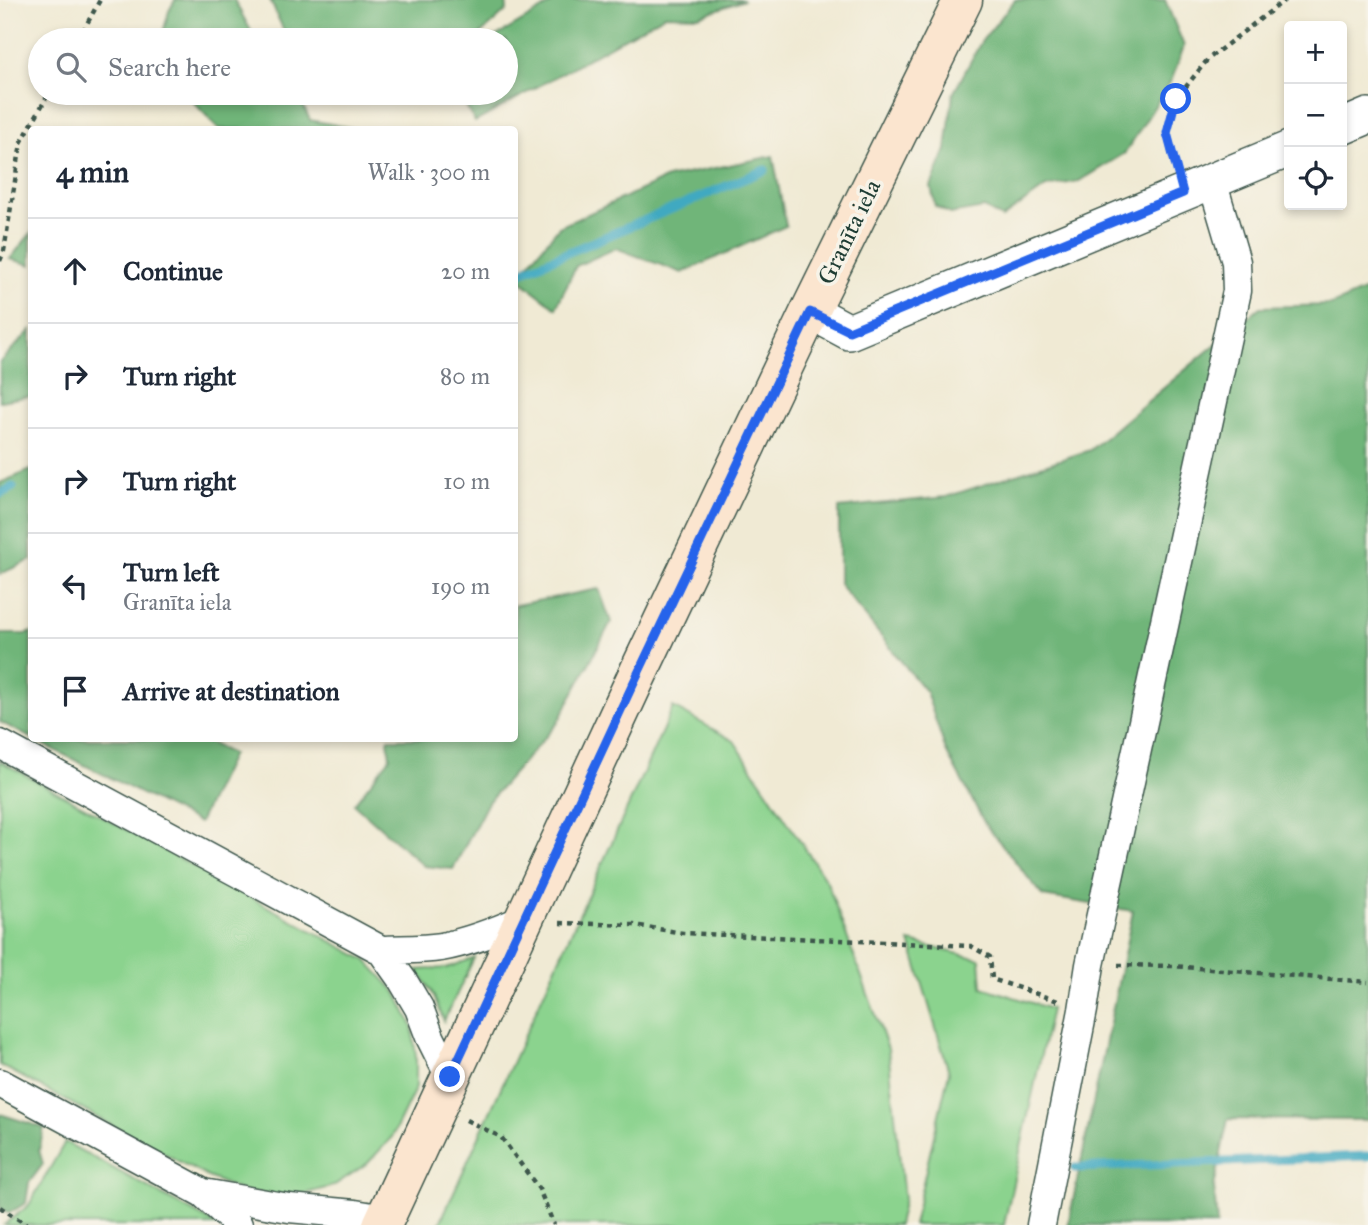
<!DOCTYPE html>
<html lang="en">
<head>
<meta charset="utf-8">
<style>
	body { margin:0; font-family:"IM FELL Great Primer",serif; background:#f6f6f7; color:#1f2937 }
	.controls { position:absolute; right:21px; top:21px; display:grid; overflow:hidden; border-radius:7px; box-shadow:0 4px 10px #0003 }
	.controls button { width:63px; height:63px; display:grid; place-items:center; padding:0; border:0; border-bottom:2px solid #e0e1e3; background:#fff; color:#1f2937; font:35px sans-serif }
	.stop { position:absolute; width:21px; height:21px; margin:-16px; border:5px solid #2563eb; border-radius:50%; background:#fff }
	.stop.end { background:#2563eb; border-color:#fff; box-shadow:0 2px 7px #0008 }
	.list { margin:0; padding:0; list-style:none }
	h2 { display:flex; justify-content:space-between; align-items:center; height:91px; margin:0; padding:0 28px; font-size:30px }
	h2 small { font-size:23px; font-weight:400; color:#747a83 }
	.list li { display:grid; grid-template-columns:46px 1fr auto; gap:21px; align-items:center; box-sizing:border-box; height:105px; padding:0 28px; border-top:2px solid #e0e1e3 }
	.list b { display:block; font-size:26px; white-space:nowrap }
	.list p { margin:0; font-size:23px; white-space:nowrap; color:#747a83 }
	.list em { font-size:23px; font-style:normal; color:#747a83 }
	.icon { flex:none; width:38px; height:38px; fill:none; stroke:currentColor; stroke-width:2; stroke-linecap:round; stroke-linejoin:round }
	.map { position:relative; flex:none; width:1368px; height:1225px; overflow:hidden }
	.search { position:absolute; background:#fff; box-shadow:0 4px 10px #0003; left:28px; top:28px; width:490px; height:77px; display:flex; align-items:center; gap:18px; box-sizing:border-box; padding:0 24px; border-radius:38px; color:#747a83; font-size:26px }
	.panel { position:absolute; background:#fff; box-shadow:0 4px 10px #0003; left:28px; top:126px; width:490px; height:616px; border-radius:7px }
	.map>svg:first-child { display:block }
	.green { fill:#8bd38e; stroke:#558861; stroke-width:2 }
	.forest { fill:#70b579; stroke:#487956; stroke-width:2 }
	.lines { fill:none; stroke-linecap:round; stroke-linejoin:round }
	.stream { stroke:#41a9c1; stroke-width:9 }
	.minor-casing { stroke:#3e574c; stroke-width:31 }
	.tertiary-casing { stroke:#3e574c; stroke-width:38 }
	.secondary-casing { stroke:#3e574c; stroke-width:41 }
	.path { stroke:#3e574c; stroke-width:4.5; stroke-dasharray:5 5; stroke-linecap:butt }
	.minor { stroke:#fff; stroke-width:28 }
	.tertiary { stroke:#fff; stroke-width:35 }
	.secondary { stroke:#fbe5cf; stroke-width:38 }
	.route { stroke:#2563eb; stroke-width:9 }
	.labels { text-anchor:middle; stroke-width:7; stroke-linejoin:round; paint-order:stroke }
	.street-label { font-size:24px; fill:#1f3d34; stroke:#f7f3e8 }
</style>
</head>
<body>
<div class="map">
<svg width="1368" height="1225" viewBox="0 0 1368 1225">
	<rect width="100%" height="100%" fill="#f7f3e8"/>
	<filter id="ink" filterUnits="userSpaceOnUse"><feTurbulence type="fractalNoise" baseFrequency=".0143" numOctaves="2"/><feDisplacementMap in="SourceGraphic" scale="14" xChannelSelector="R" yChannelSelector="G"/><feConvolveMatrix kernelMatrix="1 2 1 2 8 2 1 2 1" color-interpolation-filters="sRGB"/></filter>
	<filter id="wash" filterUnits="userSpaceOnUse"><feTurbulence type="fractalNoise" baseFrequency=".00686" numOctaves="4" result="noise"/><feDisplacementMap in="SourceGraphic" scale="28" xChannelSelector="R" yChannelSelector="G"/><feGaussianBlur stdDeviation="1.57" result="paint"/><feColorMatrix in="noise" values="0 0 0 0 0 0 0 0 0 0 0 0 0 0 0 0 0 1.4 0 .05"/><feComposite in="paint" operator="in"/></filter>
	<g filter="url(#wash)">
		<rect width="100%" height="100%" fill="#f0ead4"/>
		<!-- green -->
		<path class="green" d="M673,707l61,34 93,141 61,167 16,150 -6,26h-459z
			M0,761l366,199 30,32 16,33 4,32v30l-24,50 -24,26 -35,23 -33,9h-25l-30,-3 -37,-15 -208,-112z
			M910,942l70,17 2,28 69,22 -47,216h-91l36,-153z
			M474,958l-30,63 -11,-27 -16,-24 30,-2z
			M65,1142l152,83h-213l25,-20z"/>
		<!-- forest -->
		<path class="forest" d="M175,0h59l17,31 7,9h-97l8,-29z
			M270,0h236l1,10 -33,30h-186z
			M558,0h186l-45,16 -34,-1 -190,107 -16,-29h47v-53h-16z
			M1015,0h150l19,46 -12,33 -47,74 -46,28 -33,6 -44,31 -18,-10 -34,6 -15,-8 -4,-20 15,-36 7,-56 28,-52z
			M185,93h112l13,27 47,9h-138z
			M773,156l13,70 -104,47 -66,-25 -40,18 -20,42 -39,-30 42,-51 108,-49z
			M31,233v32l-21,-6z
			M1368,289v831l-140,-1 -14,68 3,38h-149l65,-314 -90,-15 -58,-72 -39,-73 -20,-59 -87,-108v-76l107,-11 144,-47 170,-143 72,-2z
			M31,330v66l-31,5v-39z
			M31,470v90l-31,14v-91z
			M599,589l12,33 -54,102 -69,78 -35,67 -29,-3 -70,-62 36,-46 -2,-19 126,-1 1,-133z
			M31,632v106l-31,-16v-88h27z
			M33,739h169l30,15 -33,69z
			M0,1114l44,14 -5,22 4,14 -14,19 -3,20 -17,10 -9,-5z"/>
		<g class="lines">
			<!-- stream -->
			<path class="stream" d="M514,275l251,-105
				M0,494l13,-7
				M1075,1168l293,-12"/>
		</g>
	</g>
	<g filter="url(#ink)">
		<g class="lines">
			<defs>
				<path id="minor" d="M0,744l381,206 22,31 16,27 11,29 20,40
					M381,950c20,-1 40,0 60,-3 29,-5 56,-16 83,-28
					M0,1083l203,110 86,15 66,6 30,5
					M203,1193l35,32
					M1041,1225l42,-215 7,-45 147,-674 -1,-29 -24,-81"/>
				<path id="tertiary" d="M1342,127l26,-11
					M810,311l39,21 440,-183"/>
				<path id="secondary" d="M382,1225l251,-541 177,-373 153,-311"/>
			</defs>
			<!-- minor casing -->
			<use href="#minor" class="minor-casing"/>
			<!-- tertiary casing -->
			<use href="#tertiary" class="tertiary-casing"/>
			<!-- secondary casing -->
			<use href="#secondary" class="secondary-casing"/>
			<!-- path -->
			<path class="path" d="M78,40l22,-40
				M1175,162l-8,-29 9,-34 32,-40 77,-59
				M0,261l4,-10 17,-108 28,-50
				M560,923l74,2 49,8 288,13 19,11 2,22 66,22
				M1118,965l55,1 195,16
				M466,1120l35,17 38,52 15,36
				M0,1207l27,18"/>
			<!-- minor -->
			<use href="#minor" class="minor"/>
			<!-- tertiary -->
			<use href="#tertiary" class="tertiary"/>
			<!-- secondary -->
			<use href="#secondary" class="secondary"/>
		</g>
	</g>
	<g class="lines" filter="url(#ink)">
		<!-- route -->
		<path class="route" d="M450,1077l183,-393 177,-372 39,19 334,-138 -16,-60 9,-34"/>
	</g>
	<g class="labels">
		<!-- street labels -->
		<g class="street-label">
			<text transform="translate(849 232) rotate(-64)" y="8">Granīta iela</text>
		</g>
	</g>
</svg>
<div class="controls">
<button>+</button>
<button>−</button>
<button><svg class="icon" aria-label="locate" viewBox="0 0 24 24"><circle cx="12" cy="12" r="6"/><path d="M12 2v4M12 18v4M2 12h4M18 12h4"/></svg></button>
</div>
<div class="stop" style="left:1176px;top:99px"></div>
<div class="stop end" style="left:450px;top:1077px"></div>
<div class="search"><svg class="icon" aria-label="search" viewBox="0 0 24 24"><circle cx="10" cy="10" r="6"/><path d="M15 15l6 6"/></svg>Search here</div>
<section class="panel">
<h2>4 min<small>Walk · 300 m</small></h2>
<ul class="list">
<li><svg class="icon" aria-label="ahead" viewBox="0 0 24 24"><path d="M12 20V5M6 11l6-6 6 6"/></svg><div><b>Continue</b></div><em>20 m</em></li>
<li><svg class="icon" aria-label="right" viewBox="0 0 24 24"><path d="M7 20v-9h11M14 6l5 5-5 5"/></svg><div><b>Turn right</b></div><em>80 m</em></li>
<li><svg class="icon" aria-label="right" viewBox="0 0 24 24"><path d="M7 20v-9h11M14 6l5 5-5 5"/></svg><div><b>Turn right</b></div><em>10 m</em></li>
<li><svg class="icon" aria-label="left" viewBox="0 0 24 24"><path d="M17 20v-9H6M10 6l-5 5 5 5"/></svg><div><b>Turn left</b><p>Granīta iela</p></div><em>190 m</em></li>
<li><svg class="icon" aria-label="arrive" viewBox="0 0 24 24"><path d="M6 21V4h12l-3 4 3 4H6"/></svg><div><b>Arrive at destination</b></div></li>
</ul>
</section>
</div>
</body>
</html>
